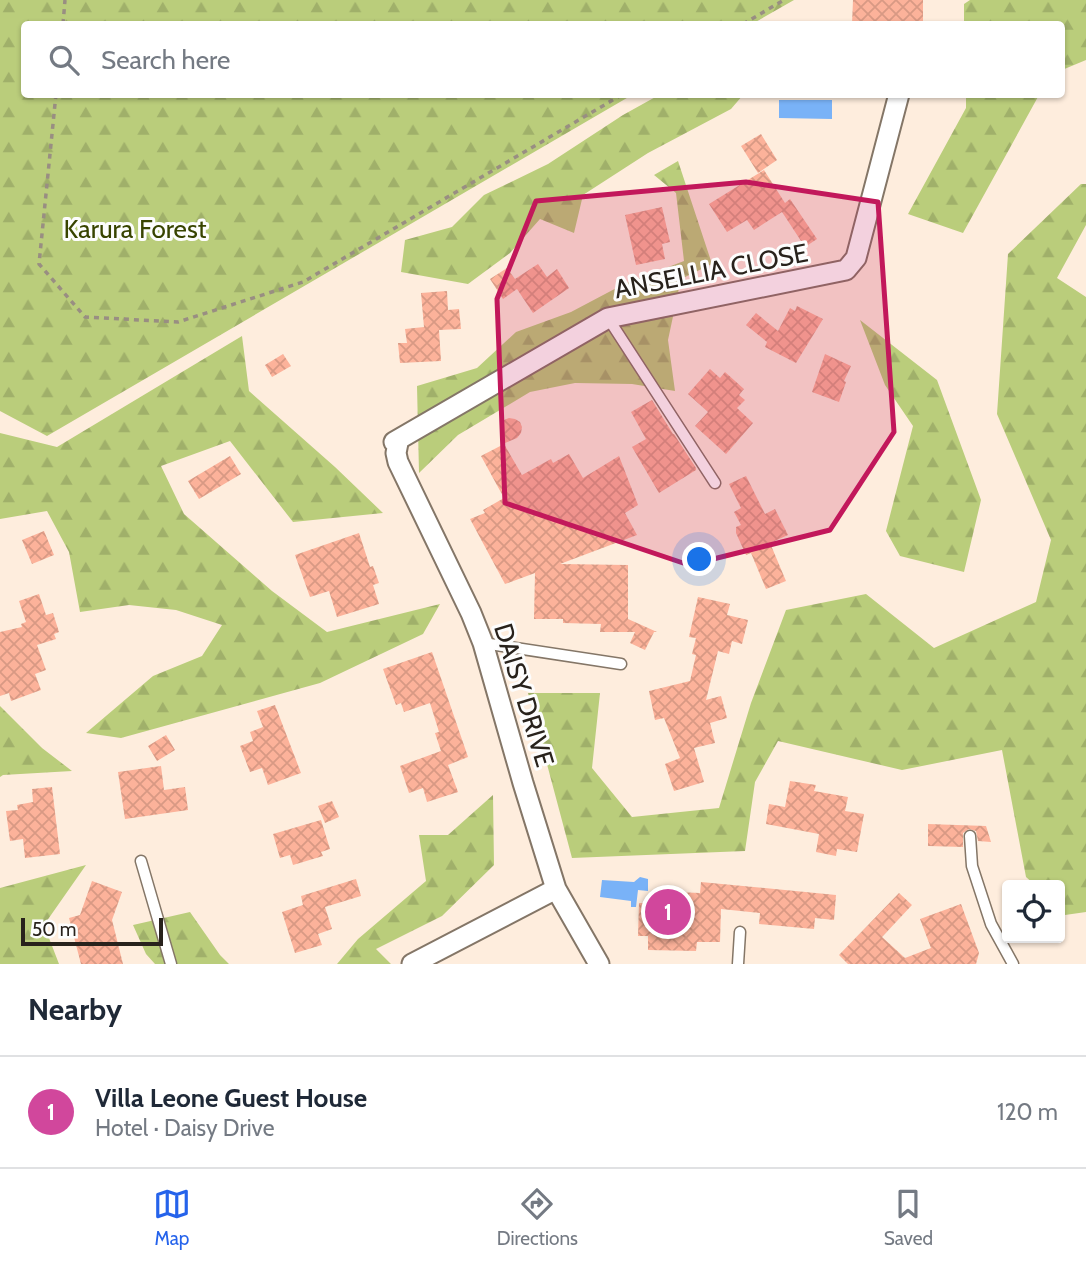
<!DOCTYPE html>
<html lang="en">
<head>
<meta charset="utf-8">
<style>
	body { margin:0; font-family:Cabin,sans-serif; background:#f6f6f7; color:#1f2937 }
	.controls { position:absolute; right:21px; bottom:21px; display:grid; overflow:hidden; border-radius:7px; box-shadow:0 2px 5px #0004 }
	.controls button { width:63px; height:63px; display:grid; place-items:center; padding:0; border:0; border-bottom:2px solid #e0e1e3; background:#fff; color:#1f2937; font:35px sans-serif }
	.scale { position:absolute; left:21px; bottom:18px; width:142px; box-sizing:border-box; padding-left:7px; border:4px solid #28221c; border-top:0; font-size:19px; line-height:24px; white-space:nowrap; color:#28221c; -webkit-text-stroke:5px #fdfdfd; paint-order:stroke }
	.you { position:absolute; left:700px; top:560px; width:24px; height:24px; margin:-18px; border:5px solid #fff; border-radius:50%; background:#1a73e8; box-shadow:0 0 0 10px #1a73e833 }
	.badge { display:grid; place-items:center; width:46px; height:46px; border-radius:50%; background:#2563eb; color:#fff; font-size:23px; font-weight:700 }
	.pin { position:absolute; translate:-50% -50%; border:4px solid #fff; box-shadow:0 2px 7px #0006 }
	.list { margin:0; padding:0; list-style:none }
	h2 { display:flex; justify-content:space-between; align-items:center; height:91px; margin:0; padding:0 28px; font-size:30px }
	h2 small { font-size:23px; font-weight:400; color:#747a83 }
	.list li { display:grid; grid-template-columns:46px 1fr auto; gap:21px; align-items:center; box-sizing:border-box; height:112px; padding:0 28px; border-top:2px solid #e0e1e3 }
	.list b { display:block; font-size:26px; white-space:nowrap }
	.list p { margin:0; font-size:23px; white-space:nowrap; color:#747a83 }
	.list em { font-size:23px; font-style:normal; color:#747a83 }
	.icon { flex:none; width:38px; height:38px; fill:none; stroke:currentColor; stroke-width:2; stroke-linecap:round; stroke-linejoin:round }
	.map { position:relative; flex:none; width:1086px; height:964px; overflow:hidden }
	.search { position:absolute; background:#fff; box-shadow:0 2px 5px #0004; left:21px; right:21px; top:21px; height:77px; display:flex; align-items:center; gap:18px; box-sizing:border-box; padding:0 24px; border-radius:7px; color:#747a83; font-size:26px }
	.sheet { height:203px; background:#fff }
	nav { display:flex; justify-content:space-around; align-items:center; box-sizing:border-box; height:98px; border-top:2px solid #e0e1e3; background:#fff; font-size:19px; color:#747a83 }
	nav a { display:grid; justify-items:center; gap:4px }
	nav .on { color:#2563eb }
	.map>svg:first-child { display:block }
	.forest { fill:url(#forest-firs) }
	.water { fill:#79b2f7 }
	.building { fill:url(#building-cross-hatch) }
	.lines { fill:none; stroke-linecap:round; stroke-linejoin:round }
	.service-casing { stroke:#847667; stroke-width:13 }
	.minor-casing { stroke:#847667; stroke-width:23 }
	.path { stroke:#998e82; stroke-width:3.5; stroke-dasharray:5 5; stroke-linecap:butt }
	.service { stroke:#fff; stroke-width:10 }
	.minor { stroke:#fff; stroke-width:19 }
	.marked { fill:#c2185b; fill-opacity:0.2; stroke:#c2185b; stroke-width:5; stroke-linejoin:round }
	.labels { text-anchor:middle; stroke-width:6; stroke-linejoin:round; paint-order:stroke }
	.park-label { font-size:26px; fill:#384400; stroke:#fdfdfd }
	.street-label { font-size:26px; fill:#28221c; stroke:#fdfdfd }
</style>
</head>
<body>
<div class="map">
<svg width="1086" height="964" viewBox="0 0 1086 964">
	<defs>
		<pattern id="forest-firs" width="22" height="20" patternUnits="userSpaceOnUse" patternTransform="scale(1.75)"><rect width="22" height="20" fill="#bacd7b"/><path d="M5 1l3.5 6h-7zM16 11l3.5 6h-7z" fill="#a0b06a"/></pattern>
		<pattern id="building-cross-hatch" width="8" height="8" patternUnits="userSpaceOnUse" patternTransform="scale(1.75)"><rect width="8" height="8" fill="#fcb29a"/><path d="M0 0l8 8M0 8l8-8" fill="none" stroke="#d89984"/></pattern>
	</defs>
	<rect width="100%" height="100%" fill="#feeddd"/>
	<!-- forest -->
	<path class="forest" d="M0,0h794l-42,24h-728v70l608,1 -585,341 -47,-25z
		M970,0h116v60l-24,10v-46h-98v-20z
		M659,95h84l-12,14 -83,44 -65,42 -9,38 -34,-14 -30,34 -42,31 -67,-12 4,-32 47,-13 32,-32 64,-31 75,-49z
		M966,95h73l-76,138 -55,-19 58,-106z
		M678,161l34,103 -31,15 -13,61 7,51 -43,-7 -57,-1 -45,9 -72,43 -39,38 -2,-87 60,-18 39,-36 55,-20 53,-28 60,-23 -8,-68 -22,-18z
		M1081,184h5v41l-29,53 29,19v615l-21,3 -5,-6v-24h-25l-9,-8 -24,-127 -100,20 -124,-29 -23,41 -10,69 -173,7 -44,-165h72l-8,75 40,49 87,-9 32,-105 35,-93 80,-16 68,54 102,-46 15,-62 -54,-126 11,-160z
		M860,320l77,60 44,120 -17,72 -64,-16 -14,-25 27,-105 -28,-41z
		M242,336l7,55 86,76 48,46 -90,9 -63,-81 -69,25 23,48 88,77 55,41 113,-28 -17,30 -103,49 -199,55 -35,-5 67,-57 49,-20 20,-31 -46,-15 -47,-5 -49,7 -11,-60 -22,-41 -47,8v-86l57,14z
		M0,706l42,42 30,23 -69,4 -3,2z
		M493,795l1,70 -52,51 -66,33 15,15h-54l21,-25 68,-58 -7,-46h29z
		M86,865l-42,60 15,39h-59v-76z
		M190,912l30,43 9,9h-74l-9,-10 -13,-29z"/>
	<!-- water -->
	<path class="water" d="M779,100h53v19l-53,-1z
		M640,877l8,2v12l-10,-1 -2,17h-5v-6l-31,-4 2,-17 32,2z"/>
	<!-- building -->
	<path class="building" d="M853,0h70v24h-71z
		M761,134l16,26 -19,13 -17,-27z
		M764,170l21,33 5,-4 27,40 -12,8 -23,-35 -28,18 -7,-10 -20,12 -18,-28z
		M662,207l8,35 -8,2 3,15 -29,6 -11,-50z
		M538,264l9,13 10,-8 12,19 -36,25 -16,-24 -14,10 -13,-20 17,-11 8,11z
		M447,291l1,19 11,-1 2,20 -22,1 2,31 -41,2 -2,-20h9l-2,-14 19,-2 -3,-34z
		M797,306l26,13 -27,44 -31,-16 2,-5 -21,-17 10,-12 22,18 12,-23 5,3z
		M283,354l8,12 -19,11 -7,-12z
		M825,354l26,12 -7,15 2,1 -7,20 -27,-10z
		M710,369l10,9 5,-6 19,17 -5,6 6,5 -8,8 16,15 -27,31 -31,-28 13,-14 -20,-18z
		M652,400l21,34h1l22,34v2l-37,23 -27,-46 14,-8 -15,-27z
		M509,418l6,1 5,3 2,5 -1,6 -4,5 -12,5 -5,-13v-5l4,-5z
		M504,444l18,31 29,-16 2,4 16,-9 14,24 36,-22 19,49 -13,8 12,22 -77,29 68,1v54l29,13h-3l-9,18 -15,-7 5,-11h-35l1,-8 -38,-1v-4h-29l1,-46 -30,11 -35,-65 15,-6 -2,-3 21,-12 -23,-42z
		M230,456l11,18 -42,25 -11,-18z
		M746,476l19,38 10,-5 13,26 -18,8 16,38 -20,8 -15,-36 -5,2 -10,-22v-6l5,-2 -7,-13 7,-4 -12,-24z
		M44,531l10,24 -22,9 -10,-24z
		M359,533l11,34 3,-1 6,17 -6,2 6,19 -42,13 -8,-26 -19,6 -15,-42z
		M39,594l7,21 7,-2 6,19 -5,2 2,5 -19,6 9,25 -11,4 6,16 -30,11 -2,-8 -9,3v-64l22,-5 -1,-3 5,-2 -7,-21z
		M698,597l32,7 -3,11 21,5 -6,24 -10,-3 -3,13 -11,-3 -12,49 15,-4 6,22 -17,5 5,20 -21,5 10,34 -30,9 -9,-27 15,-6 -16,-40 -9,2 -6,-29 41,-10 6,-26 -4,-1 4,-16 -7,-1z
		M432,652l36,105 -20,8 10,27 -31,10 -4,-14 -14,5 -9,-27 41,-15 -6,-18 4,-1 -9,-29 -26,9 -3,-9 -5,2 -13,-36z
		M275,705l26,68 -33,12 -6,-17 -12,4 -10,-26 13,-5 -3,-9 13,-5 -6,-16z
		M166,735l9,15 -18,11 -9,-15z
		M161,766l3,24 21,-3 3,23 -63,9 -7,-47z
		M790,781l26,4 -2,6 34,6 -3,14 19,3 -7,38 -20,-3 -1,7 -20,-4 3,-18 -53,-10 3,-20 16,3z
		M52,787l8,67 -35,4 -2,-19 -13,2 -4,-30 12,-1 -1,-5 16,-3 -1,-13z
		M332,801l7,16 -14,6 -7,-17z
		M321,820l9,29 -9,3 2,4 -30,9 -3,-10 -10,3 -7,-24z
		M928,824l58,2 5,16 -13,-1 -2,-10 -7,-2 -6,4v14l-35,-1z
		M356,879l5,17 -36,11 7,22 -14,5 4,11 -27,8 -13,-41 21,-7 -2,-9z
		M92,881l30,11 -10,28 11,44h-42l-12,-46 11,-3z
		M701,882l135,13 -2,25 -19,-2 -1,11 -55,-5 1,-11 -39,-4 -1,33h-23l-1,9 -48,-1v-14h-10l1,-33h12v-12l49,2z
		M899,893l13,12 -30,32 23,21 26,-10 -11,-29 41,-15 18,49 -3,11h-128l-9,-9z"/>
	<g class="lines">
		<defs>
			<path id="service" d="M608,318l107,165
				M483,643l138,21
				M970,836l2,30 19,58 22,40
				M141,861l30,103
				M738,964l2,-32"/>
			<path id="minor" d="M412,964l144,-75
				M599,964l-43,-75 -33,-106 -40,-140 -12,-30 -73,-151 -2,-9 2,-10 -4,-1 214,-124 238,-48 10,-12 43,-164"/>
		</defs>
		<!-- service casing -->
		<use href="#service" class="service-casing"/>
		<!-- minor casing -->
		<use href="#minor" class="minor-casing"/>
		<!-- path -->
		<path class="path" d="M63,24l2,-24
			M743,24l41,-24
			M56,94l-17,170 46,53 93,5 125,-40 320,-188"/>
		<!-- service -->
		<use href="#service" class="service"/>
		<!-- minor -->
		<use href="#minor" class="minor"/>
	</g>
	<!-- marked area -->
	<path class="marked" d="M746,182l132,20 16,230 -64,98 -141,35 -184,-62 -8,-204 39,-98z"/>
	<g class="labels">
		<!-- park labels -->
		<g class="park-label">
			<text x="135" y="238">Karura Forest</text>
		</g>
		<!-- street labels -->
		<g class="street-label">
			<text transform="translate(711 271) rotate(-11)" y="9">ANSELLIA CLOSE</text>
			<text transform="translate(524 695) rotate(73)" y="9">DAISY DRIVE</text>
		</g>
	</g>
</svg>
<div class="controls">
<button><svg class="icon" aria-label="locate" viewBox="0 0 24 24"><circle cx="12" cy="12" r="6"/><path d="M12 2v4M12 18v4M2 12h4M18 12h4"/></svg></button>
</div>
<div class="scale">50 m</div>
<div class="you"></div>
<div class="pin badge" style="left:668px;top:912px;background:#d1479c">1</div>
<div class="search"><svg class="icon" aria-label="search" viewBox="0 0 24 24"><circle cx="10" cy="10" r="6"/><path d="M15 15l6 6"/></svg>Search here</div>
</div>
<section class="sheet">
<h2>Nearby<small></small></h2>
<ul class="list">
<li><span class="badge" style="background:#d1479c">1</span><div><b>Villa Leone Guest House</b><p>Hotel · Daisy Drive</p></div><em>120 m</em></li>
</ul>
</section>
<nav>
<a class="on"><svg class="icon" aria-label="map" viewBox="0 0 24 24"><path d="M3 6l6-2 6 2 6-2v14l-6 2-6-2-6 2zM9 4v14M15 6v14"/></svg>Map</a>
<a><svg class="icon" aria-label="directions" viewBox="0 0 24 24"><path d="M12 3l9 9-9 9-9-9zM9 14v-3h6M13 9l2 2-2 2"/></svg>Directions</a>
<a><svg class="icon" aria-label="saved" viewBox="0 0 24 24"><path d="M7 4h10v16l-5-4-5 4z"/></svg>Saved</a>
</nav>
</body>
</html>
